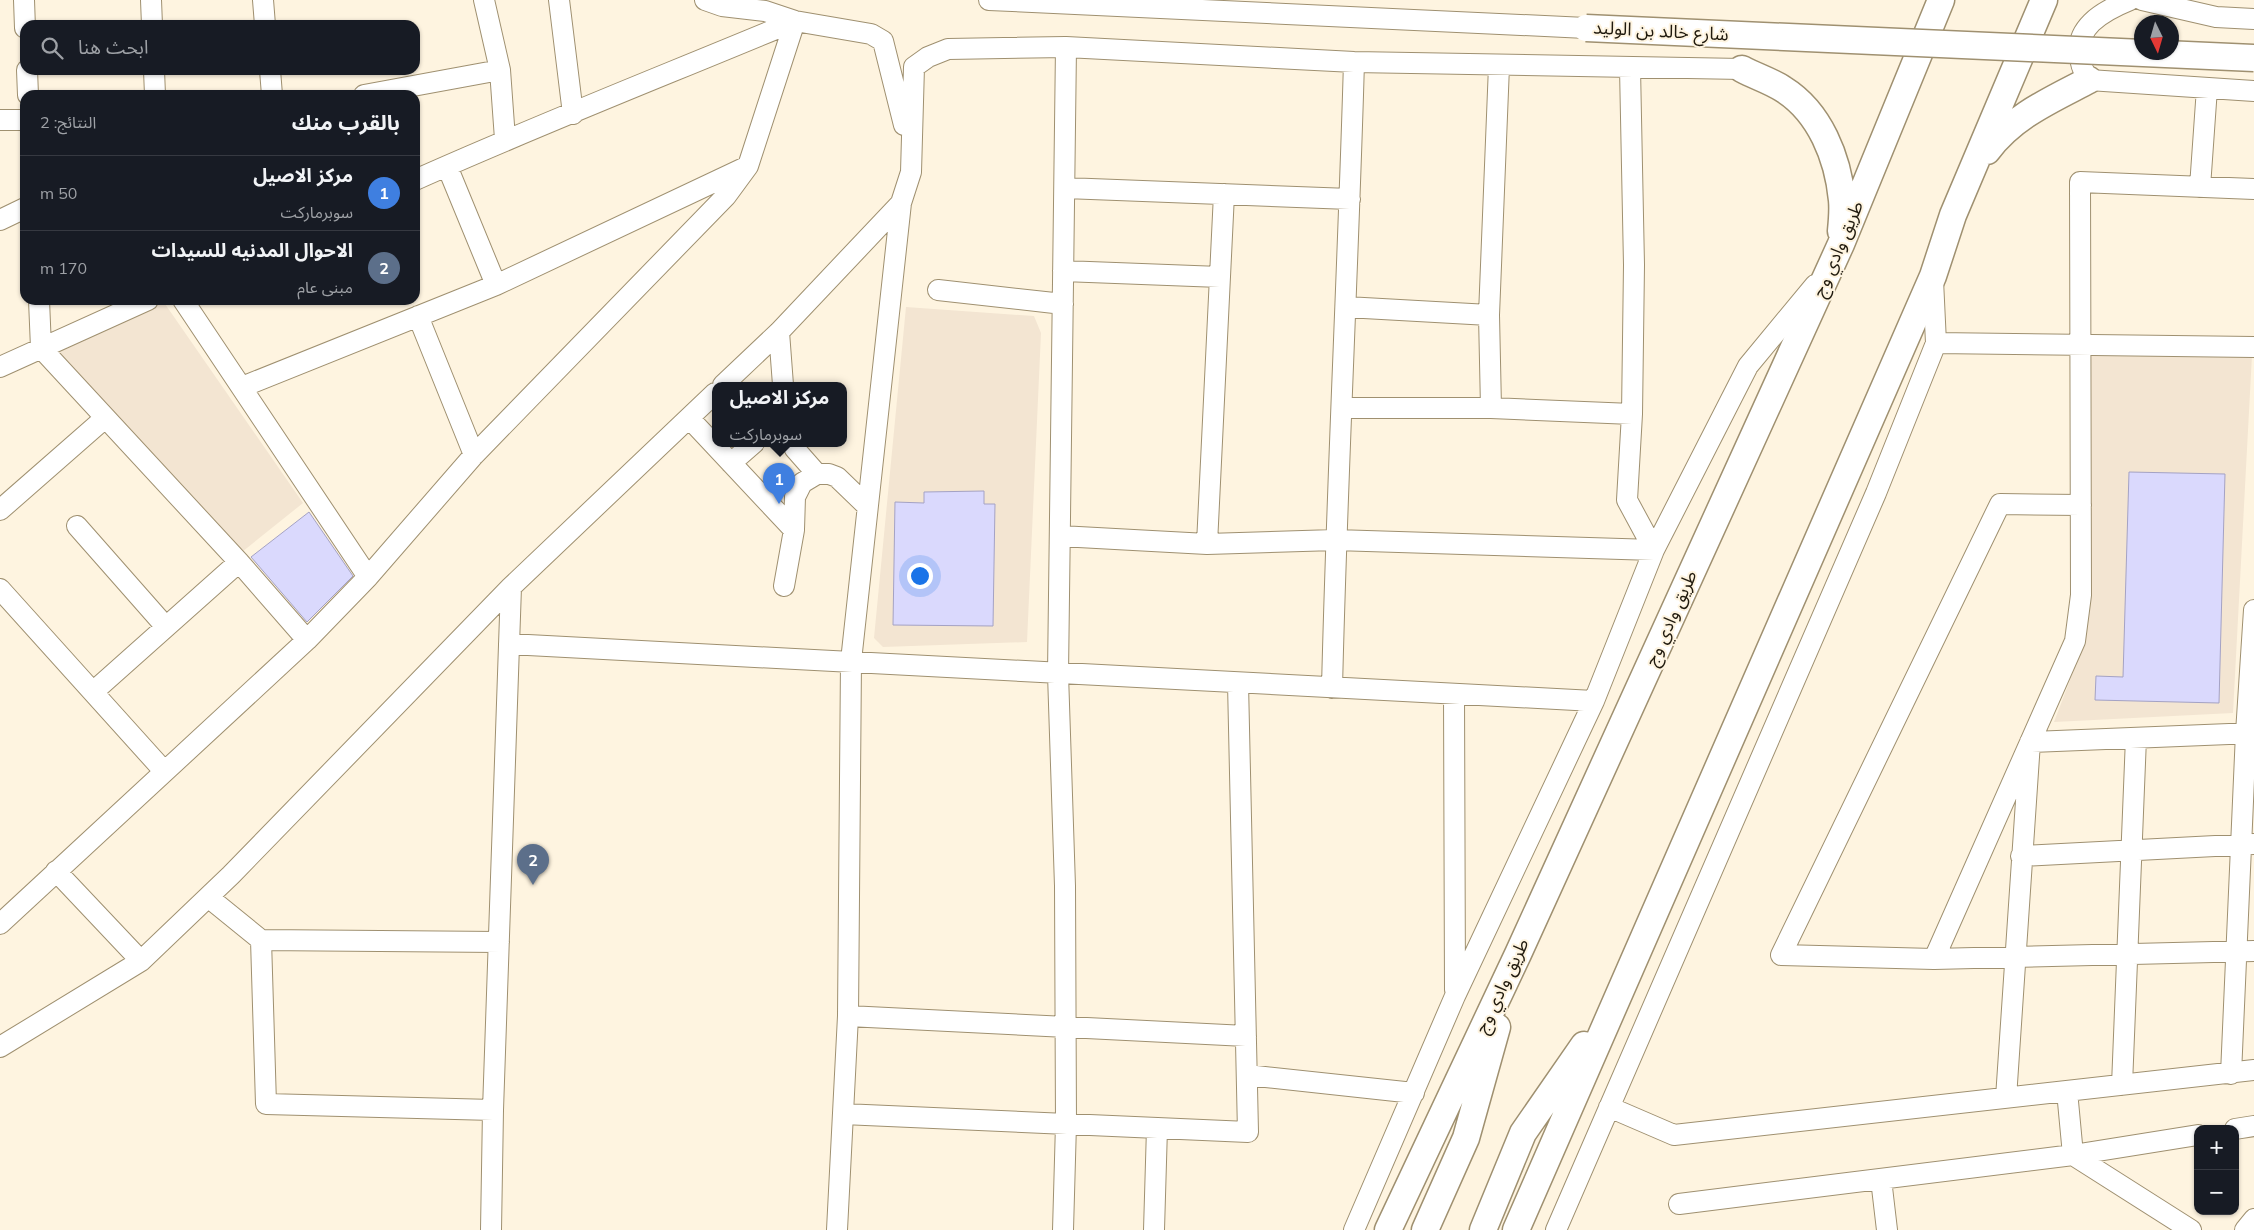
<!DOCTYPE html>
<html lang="ar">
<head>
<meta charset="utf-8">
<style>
	body { margin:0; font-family:Mulish,"Noto Sans Arabic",sans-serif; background:#20242c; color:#f1f3f6; direction:rtl }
	.controls { position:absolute; right:15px; bottom:15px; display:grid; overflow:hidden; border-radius:10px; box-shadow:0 1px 4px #0004 }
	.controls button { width:45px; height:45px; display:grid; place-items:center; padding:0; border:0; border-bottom:1px solid #363941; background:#171b24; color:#f1f3f6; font:25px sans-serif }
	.compass { position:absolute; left:2134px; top:15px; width:45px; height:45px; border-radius:50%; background:#171b24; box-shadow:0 1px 4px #0004; rotate:175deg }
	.you { position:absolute; left:919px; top:575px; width:18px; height:18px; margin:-12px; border:4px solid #fff; border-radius:50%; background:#1a73e8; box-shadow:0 0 0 8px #1a73e833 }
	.badge { display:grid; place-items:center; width:32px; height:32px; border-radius:50%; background:#8eb8a6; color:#fff; font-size:16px; font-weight:700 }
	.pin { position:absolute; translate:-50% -41px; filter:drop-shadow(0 1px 2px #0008) }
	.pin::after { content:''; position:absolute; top:26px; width:18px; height:15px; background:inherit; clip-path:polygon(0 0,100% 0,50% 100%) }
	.popup { position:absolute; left:712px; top:382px; width:135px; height:65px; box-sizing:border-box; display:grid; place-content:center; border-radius:10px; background:#171b24; filter:drop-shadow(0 1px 4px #0005); font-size:16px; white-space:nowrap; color:#9ea1a6 }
	.popup b { font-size:19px; color:#f1f3f6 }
	.popup::after { content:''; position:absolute; left:50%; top:100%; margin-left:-10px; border:10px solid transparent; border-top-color:#171b24 }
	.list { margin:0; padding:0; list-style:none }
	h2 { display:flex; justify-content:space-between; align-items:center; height:65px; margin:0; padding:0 20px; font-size:21px }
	h2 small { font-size:16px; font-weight:400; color:#9ea1a6 }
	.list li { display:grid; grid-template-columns:32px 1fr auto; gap:15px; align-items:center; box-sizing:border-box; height:75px; padding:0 20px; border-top:1px solid #363941 }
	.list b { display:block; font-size:19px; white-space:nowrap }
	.list p { margin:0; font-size:16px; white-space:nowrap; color:#9ea1a6 }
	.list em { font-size:16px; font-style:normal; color:#9ea1a6 }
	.icon { flex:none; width:28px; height:28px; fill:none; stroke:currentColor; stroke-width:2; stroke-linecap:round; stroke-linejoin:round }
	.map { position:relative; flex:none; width:2254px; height:1230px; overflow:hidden; direction:ltr }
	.search { position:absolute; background:#171b24; box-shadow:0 1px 4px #0004; left:20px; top:20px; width:400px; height:55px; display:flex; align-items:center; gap:12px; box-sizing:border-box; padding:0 18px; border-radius:15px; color:#9ea1a6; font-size:19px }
	.panel { position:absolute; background:#171b24; box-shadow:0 1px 4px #0004; left:20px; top:90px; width:400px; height:215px; border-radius:15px; direction:rtl }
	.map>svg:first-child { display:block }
	.education { fill:#f3e5d2 }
	.building { fill:#dad9fd; stroke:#a4a2c4 }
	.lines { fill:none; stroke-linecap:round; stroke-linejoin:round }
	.minor-casing { stroke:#9f9070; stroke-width:22 }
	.major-casing { stroke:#9f9070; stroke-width:29 }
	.minor { stroke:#fff; stroke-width:20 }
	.major { stroke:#fff; stroke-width:26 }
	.major-bridge-casing { stroke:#9f9070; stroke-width:29; stroke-linecap:butt }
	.major-bridge { stroke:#fff; stroke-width:26 }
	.labels { text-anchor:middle; stroke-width:4; stroke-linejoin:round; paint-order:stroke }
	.street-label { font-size:18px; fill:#201a0e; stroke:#fef4e0 }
</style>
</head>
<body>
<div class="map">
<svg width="2254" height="1230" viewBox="0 0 2254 1230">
	<rect width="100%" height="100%" fill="#fef4e0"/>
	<!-- education -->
	<path class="education" d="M163,301l140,202 -61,49 -186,-200z
		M906,307l128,9 7,17 -14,309 -144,5 -9,-9z
		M2090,353l162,2 -19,358 -179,9 29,-76z"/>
	<!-- building -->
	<path class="building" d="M2129,472l96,2 -6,229 -124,-3 1,-24 27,1z
		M984,491v13h11l-2,122 -100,-1 2,-123 29,1v-11z
		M309,512l44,64 -46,46 -56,-65z"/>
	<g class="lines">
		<defs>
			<path id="minor" d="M24,0l1,28
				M151,0l1,25
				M263,0l2,25
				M484,0l16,70 5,69
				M559,0l14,114
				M705,0l17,6 43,5 30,10 76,13 12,7 21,84
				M989,0l597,28
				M2130,0c-27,11 -59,28 -49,63 1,6 5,12 8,17l165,11
				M2142,0l74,17 38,2
				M27,70l1,25
				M154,70l1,25
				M270,70l2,25
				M364,95l136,-25
				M0,120h25
				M447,166l49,119
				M415,180c125,-56 253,-106 380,-159
				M2200,187l7,-99
				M1065,188l285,11
				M0,220l25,-12
				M1063,271l157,6
				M938,290l125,14
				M39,300l2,48 198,214 68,78
				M183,300l185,277
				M1346,307l143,8
				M418,316l56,139
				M779,332l4,53
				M1936,343l318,4
				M0,367l148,-67
				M723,385l56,-53 122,-129
				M242,387l254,-102 250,-118
				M1342,408h149l141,6
				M1491,408l-2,-93 10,-249
				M689,418l105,112
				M792,443l3,6 22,25
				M731,463l23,-20
				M2081,505l-81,-1 -219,451 153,4 320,-8
				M0,510l105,-92
				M77,526l89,101
				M1060,536l147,8 128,-4 319,10 -27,-50 5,-86 2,-149 -4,-197
				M1207,544l17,-350
				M784,586l10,-56 1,-33 7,-14 15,-9h12l8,3 30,29
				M0,589l164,182
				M509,644l1085,57
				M1332,688c5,-209 16,-417 22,-626
				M93,692l146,-130
				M1454,694l1,296
				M2021,856l233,-12
				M56,871l85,90
				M208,897l53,43 238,2
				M0,924l307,-284 61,-63 106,-122 252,-259 22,-30 47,-145
				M261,940l5,164 227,6
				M1934,959l141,-318 6,-46 -1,-413 174,7
				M848,1016l398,20
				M0,1047l141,-86 90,-86 280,-288 204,-194
				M2231,1074l15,-341 8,-123
				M1247,1075l167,18
				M2122,1085l14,-347
				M2067,1091l6,64 118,75
				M2006,1098l24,-356 224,-9
				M1609,1107l65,28 580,-65
				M843,1114l405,18 -10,-449
				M2235,1129l19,-3
				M1881,1179l6,51
				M1679,1204l394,-49 125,-20
				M491,1230l2,-120 18,-523
				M837,1230l11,-214 3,-355 50,-458 10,-31 3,-105 14,-10 20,-8 118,-2 288,15 388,7
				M1063,1230l3,-106 -1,-238 -7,-212 8,-627
				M1154,1230l3,-102
				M1354,1230l101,-234 139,-295 60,-151 94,-184 67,-81
				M1556,1230l320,-737 60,-150 -3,-63
				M2245,1230l9,-11"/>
			<path id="major" d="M1742,69c13,7 29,12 41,20 37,23 55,69 59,111 1,10 0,21 -1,31
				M1987,151c26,-35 64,-51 102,-71
				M1388,1230l130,-276 323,-710 100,-244
				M1425,1230l41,-92 31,-111
				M1483,1230l40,-97 61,-88
				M1516,1230l417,-954 20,-61 91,-215"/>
		</defs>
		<!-- minor casing -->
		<use href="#minor" class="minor-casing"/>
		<!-- major casing -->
		<use href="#major" class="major-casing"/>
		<!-- minor -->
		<use href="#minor" class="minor"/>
		<!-- major -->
		<use href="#major" class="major"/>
		<defs>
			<path id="major-bridge" d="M1586,28l668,30"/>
		</defs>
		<!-- major-bridge casing -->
		<use href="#major-bridge" class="major-bridge-casing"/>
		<!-- major-bridge -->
		<use href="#major-bridge" class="major-bridge"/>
	</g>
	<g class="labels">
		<!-- street labels -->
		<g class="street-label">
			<text transform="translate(1661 31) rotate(3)" y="6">شارع خالد بن الوليد</text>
			<text transform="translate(1838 249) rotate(-67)" y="6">طريق وادي وج</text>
			<text transform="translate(1671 618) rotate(-66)" y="6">طريق وادي وج</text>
			<text transform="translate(1502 986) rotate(-65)" y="6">طريق وادي وج</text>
		</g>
	</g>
</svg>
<div class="controls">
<button>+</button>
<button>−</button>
</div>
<svg class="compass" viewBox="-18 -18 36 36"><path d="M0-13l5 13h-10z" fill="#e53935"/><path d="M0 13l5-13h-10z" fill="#9ea1a6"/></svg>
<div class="you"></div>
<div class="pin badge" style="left:779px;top:504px;background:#3f7fe0">1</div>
<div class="popup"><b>مركز الاصيل</b>سوبرماركت</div>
<div class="pin badge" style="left:533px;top:885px;background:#5c6f8a">2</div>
<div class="search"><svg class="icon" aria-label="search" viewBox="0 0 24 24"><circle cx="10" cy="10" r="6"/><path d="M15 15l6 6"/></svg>ابحث هنا</div>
<section class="panel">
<h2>بالقرب منك<small>النتائج: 2</small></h2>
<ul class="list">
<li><span class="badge" style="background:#3f7fe0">1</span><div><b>مركز الاصيل</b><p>سوبرماركت</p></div><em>50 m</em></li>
<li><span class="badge" style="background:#5c6f8a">2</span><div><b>الاحوال المدنيه للسيدات</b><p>مبنى عام</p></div><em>170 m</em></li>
</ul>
</section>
</div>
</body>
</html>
